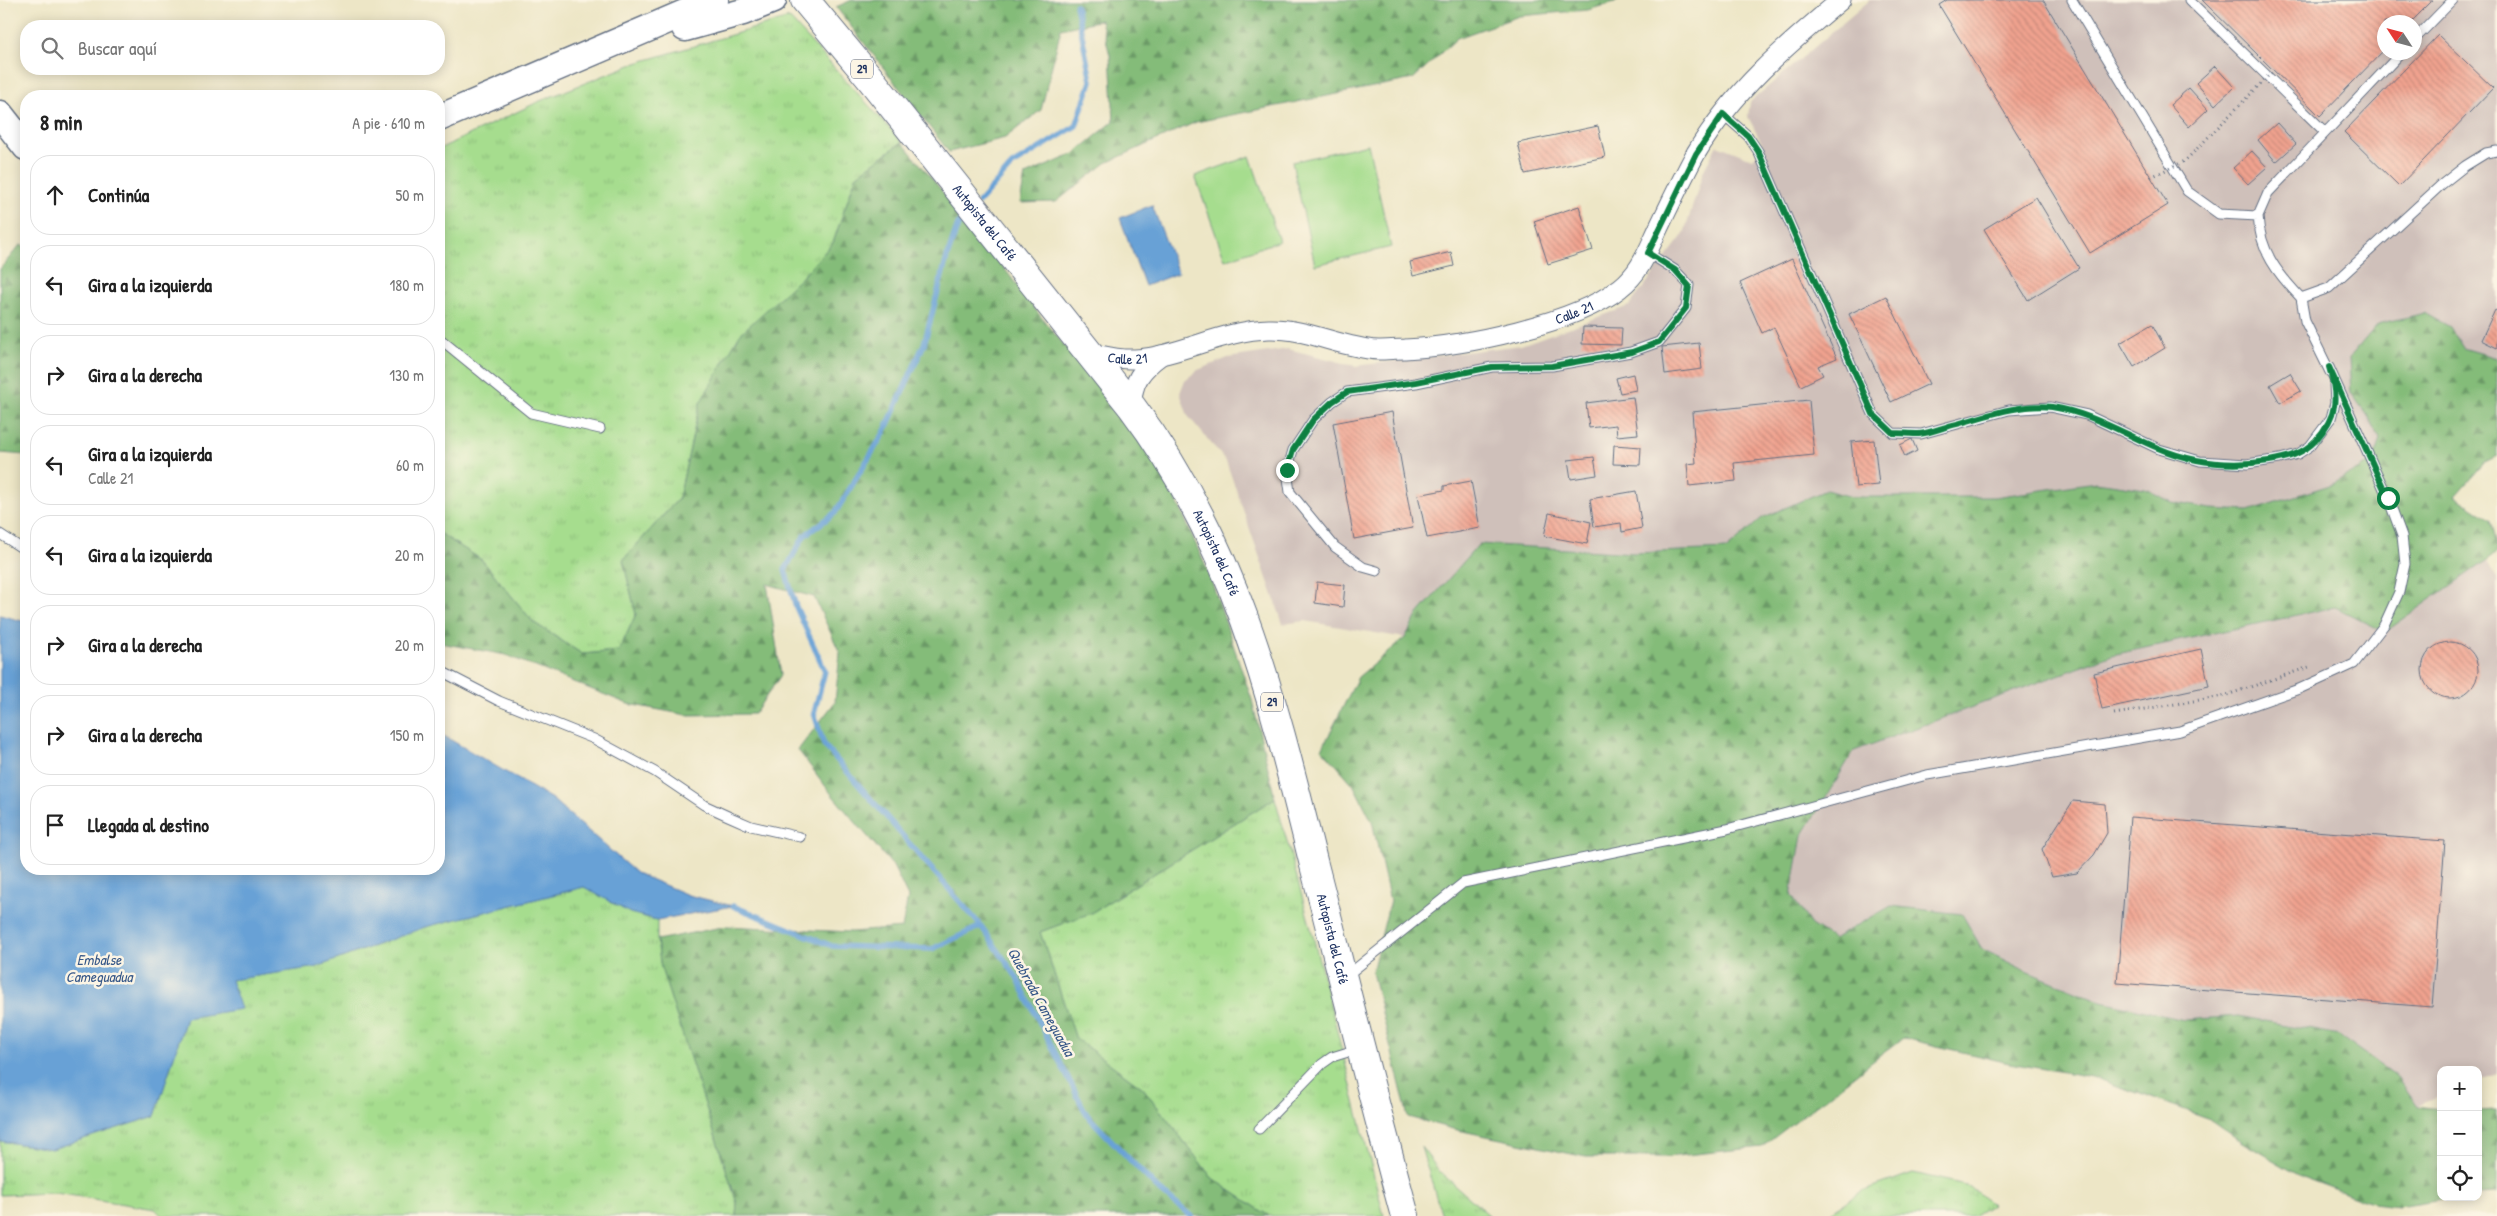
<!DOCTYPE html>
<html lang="es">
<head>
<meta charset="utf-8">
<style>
	body { margin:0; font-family:"Patrick Hand",sans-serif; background:#f2f2f2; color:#222 }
	.controls { position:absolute; right:15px; bottom:15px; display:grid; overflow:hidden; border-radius:10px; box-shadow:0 2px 12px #0003 }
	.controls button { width:45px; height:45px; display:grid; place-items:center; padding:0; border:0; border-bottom:1px solid #e0e0e0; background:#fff; color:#222; font:25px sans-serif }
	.compass { position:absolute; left:2377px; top:15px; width:45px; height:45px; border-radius:50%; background:#fff; box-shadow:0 2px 12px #0003; rotate:306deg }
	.stop { position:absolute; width:15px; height:15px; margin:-11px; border:4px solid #0b8043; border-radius:50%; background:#fff }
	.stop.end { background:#0b8043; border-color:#fff; box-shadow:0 1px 5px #0008 }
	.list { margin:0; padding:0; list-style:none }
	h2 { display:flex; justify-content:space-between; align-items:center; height:65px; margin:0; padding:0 20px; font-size:21px }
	h2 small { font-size:16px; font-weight:400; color:#767676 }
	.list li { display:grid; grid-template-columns:32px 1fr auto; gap:15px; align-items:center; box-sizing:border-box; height:80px; margin:0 10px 10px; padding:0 10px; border:1px solid #e0e0e0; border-radius:20px }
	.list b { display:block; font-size:19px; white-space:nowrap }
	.list p { margin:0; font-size:16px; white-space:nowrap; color:#767676 }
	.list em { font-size:16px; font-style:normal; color:#767676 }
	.icon { flex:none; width:28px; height:28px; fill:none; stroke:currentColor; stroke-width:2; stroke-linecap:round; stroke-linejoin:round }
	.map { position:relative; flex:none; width:2497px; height:1216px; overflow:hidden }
	.search { position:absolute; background:#fff; box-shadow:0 2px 12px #0003; left:20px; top:20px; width:425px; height:55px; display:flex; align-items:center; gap:12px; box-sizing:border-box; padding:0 18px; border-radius:20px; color:#767676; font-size:19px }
	.panel { position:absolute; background:#fff; box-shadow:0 2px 12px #0003; left:20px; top:90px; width:425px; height:785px; border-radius:20px }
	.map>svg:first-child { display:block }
	.industrial { fill:#cfc0ba; fill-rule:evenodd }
	.grass { fill:url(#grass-tufts); stroke:#608676 }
	.forest { fill:url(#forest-firs); stroke:#50766c }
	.pitch { fill:#a6dd8e; stroke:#608676 }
	.water { fill:#67a1d6; stroke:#41689a }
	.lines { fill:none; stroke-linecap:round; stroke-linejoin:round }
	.stream { stroke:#67a1d6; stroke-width:5.5 }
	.building { fill:url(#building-back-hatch) }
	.service-casing { stroke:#646f82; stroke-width:11 }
	.minor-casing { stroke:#646f82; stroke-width:21 }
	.secondary-casing { stroke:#646f82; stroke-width:29 }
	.trunk-casing { stroke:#646f82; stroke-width:30 }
	.path { stroke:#646f82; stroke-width:3; stroke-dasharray:1 4; stroke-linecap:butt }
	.service { stroke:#fff; stroke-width:9 }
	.minor { stroke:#fff; stroke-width:19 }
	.secondary { stroke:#fff; stroke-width:26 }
	.trunk { stroke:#fff; stroke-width:28 }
	.path-bridge { stroke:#646f82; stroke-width:3; stroke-dasharray:1 4; stroke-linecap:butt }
	.route { stroke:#0b8043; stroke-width:6 }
	.labels { text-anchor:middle; stroke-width:5; stroke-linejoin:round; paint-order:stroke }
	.shield { fill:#fcf5e5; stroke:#5e6a86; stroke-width:1 }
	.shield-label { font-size:12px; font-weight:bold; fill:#1b2f5e }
	.street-label { font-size:14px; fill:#1b2f5e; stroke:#fcf5e5 }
	.water-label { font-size:15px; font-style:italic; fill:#365788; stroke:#fcf5e5 }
</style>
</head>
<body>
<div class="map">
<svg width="2497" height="1216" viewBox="0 0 2497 1216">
	<defs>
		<pattern id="grass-tufts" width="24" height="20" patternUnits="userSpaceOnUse" patternTransform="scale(1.25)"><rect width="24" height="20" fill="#a6dd8e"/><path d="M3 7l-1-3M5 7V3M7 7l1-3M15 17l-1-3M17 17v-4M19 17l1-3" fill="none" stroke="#8ebe7d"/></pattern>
		<pattern id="forest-firs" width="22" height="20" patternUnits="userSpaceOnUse" patternTransform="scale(1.25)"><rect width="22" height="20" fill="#84bc79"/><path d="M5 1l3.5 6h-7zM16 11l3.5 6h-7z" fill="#6b9966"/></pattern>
		<pattern id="building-back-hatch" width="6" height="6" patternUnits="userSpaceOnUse" patternTransform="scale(1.25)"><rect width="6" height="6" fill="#f1a38f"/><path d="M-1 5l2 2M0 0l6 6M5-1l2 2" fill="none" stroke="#c28578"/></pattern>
	</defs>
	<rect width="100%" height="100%" fill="#fcf5e5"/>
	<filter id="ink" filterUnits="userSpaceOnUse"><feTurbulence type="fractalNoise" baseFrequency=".02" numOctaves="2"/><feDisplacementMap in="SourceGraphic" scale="10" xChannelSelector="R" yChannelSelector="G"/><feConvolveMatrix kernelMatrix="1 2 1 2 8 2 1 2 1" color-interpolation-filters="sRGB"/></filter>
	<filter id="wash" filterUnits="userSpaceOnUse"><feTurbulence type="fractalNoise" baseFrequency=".0096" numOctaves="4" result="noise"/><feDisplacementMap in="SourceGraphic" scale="20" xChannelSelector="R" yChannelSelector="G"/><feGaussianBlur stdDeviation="1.12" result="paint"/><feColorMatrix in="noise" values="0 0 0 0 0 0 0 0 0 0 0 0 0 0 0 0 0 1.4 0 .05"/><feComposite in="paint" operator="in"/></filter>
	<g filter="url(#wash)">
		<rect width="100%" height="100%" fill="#ede6c6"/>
		<!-- industrial -->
		<path class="industrial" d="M1870,0h627v419l-53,66 53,93v496l-19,7v-11h-37v26l-24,10 -22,-31 -157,-59 -54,4 -86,-20 -70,-28 -46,-23 -20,-35 -71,-8 -57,33 -23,-14 -20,-30 11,-58 52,-86 258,-96 223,-48 -60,-103 -26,7 -39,-2 -38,-7 -27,-13 -49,-7 -101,15h-143l-26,-6 -64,27 -35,31 -92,4 -217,61 -13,24 -100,-17 -22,3 -57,-163 -38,-45 -8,-23 5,-13 13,-10 30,-12 60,-9 68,17 165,-21 108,-39 55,-72 19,-62 14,-27 35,14 12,-12 -16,-30 2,-15zM2384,22h30v30h-30z"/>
		<!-- grass -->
		<path class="grass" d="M789,18l113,124 -46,34 -23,67 -32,35 -101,125 -21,95 -56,62 13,54 -17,37 -37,3 -49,-32 -51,-62 -43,-27v-384l101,-48 93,-37z
			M1275,798l38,138 71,280h-115l-57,-38 -69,-90 -67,-49 -36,-107 51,-19z
			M584,887l46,26 27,7v20l4,28 76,235 -1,13h-574l-7,-7 -99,-16 -56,2v-54l52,8 103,-33 31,-98 44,-38 87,-13 108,-40z
			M1421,1147l19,25 50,44h-48z
			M1913,1173l57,13 21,19 -18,11h-148l37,-25z"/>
		<!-- forest -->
		<path class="forest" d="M852,0h769l-33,10 -69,6 -62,22 -44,41 -217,43 -90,41 -50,39 -36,1 5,-28 49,-21 40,-33 -4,-66 -9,-35 -40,9 -20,81 -36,28 -56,14 -113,-145z
			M902,142l86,105 60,79 62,72 61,90 38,86 43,126 23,98 -184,115 -51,19 36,107 67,49 69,90 57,38h-533l1,-13 -76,-235 -4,-28 70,-14 124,6 51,-4 6,-31 -15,-31 -60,-70 -35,-46 37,-48 5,-49 -26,-56 -47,-13 14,91 -27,39 -67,1 -59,-11 -122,-49 -60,-11 -7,-4v-107l43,27 51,62 49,32 37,-3 17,-37 -13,-54 56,-62 21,-95 40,-69 61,-56 32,-35 23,-67z
			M20,245l6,2v208l-26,-2v-184z
			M2425,313l25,14 13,21 34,10v98l-12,6 -30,34 36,24 6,24v9l-112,79 -50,-25 -223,48 -258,96 -52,85 -11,59 20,30 22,14 58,-33 71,8 20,35 46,23 70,28 86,20 54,-4 101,19 56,40 22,31 24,3v88h13l-55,9 -27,-3 -70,-26 -60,-35 -34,-24 -116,-41 -83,-14 -106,-25 -141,109 -95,10h-81l-133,-28 -45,-12 -36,-145 18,-71 -18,-80 -19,-37 -31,-35 36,-72 47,-39 13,-24 61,-70 156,9 92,-4 35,-31 64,-28 26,7h143l101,-15 49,7 27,13 38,7 39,2 84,-27 40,-23 7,-22 -12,-23 -17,-23 -2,-35 29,-34z
			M2497,1110v84l-19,1v-84z"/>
		<!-- pitch -->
		<path class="pitch" d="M1368,144l23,103 -76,18 -23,-103z
			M1250,156l29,85 -54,19 -30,-84z"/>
		<!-- water -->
		<path class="water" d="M1152,205l26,68 -33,13 -25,-68z
			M0,615l26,7v247h413v-136l113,66 84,74 52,22 45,11 -76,14 -27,-7 -46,-26 -159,40 -108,40 -86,13 10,29 -55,9 -31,98 -103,33 -52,-8z"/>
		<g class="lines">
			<!-- stream -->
			<path class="stream" d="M979,202l33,-37 64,-39 15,-45 -15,-76
				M969,213l-11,12 -11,32 -23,87 -40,89 -49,80 -31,23 -19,34 11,37 29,64 -11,42 10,32 157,181 35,50 71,139 72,75 32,26
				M733,906l99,40 100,3 49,-23"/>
		</g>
		<g id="blocks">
			<!-- building -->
			<path class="building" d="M1947,0h96l125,205 -78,48 -151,-248z
				M2202,0h231l-22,22h-27v28l-64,66z
				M2438,35l55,53 -94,98 -55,-54z
				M2215,66l19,21 -19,18 -19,-22z
				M2189,88l19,21 -19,18 -19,-22z
				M2277,123l19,21 -20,18 -18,-22z
				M1598,126l7,31 -80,17 -7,-31z
				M2252,151l15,16 -19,17 -15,-16z
				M2036,197l43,71 -51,32 -44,-71z
				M1579,206l14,44 -45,14 -14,-43z
				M1451,252l3,14 -41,10 -3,-14z
				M1792,259l45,99 -19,8 5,9 -22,11 -27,-59 -12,6 -22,-50z
				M1886,296l43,88 -38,18 -42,-88z
				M2495,310l2,1v37l-16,-8z
				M2152,324l13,24 -31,19 -14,-24z
				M1583,327l39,1 -1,17 -39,-1z
				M1699,343l3,26 -37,5 -3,-27z
				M2290,373l11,18 -21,12 -10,-18z
				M1633,374l3,16 -16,3 -4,-15z
				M1633,397l5,37 -21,2 -1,-11 -27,3 -3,-25z
				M1809,400l5,55 -80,8 2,18 -47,5 -2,-22 9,-1 -4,-51z
				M1392,412l21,116 -59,11 -21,-116z
				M1912,439l5,12 -12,6 -5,-12z
				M1874,440l5,45 -23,2 -5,-45z
				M1614,445l27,2 -1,18 -27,-1z
				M1594,457l3,18 -26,4 -3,-19z
				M1471,481l9,47 -53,10 -9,-43 26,-5v-4z
				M1636,491l6,37 -20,4 -1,-9 -27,4 -4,-28z
				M1549,513l42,9 -4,22 -43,-8z
				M1317,582l28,3 -2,22 -28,-4z
				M2422 670a28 28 0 1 1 56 0a28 28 0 1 1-56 0Z
				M2201,649l8,37 -107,23 -8,-36z
				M2073,801l32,3 2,29 -13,22 -17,18 -25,4 -10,-28z
				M2130,817l315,24 -13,166 -315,-24z"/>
		</g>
	</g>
	<g filter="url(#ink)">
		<use href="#blocks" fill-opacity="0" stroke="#646f82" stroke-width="1"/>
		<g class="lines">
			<defs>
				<path id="service" d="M2072,0l115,191 32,23 39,2c2,35 19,57 43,82
					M2189,0l135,131
					M2414,40l39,-40
					M1723,114l25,22 10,15 115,263 20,19 28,1 88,-24 41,-3 37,8 72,34 41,12 47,3 33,-5 18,-5 12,-8 21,-28 4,-15 -1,-18
					M2258,216l10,-23 134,-141
					M439,338l92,75 69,16
					M2330,372l-25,-51 -4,-23 28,-10 112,-103 24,-19 21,-13 11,-2
					M0,534l26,17
					M1377,571l-14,-4 -28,-20 -45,-55 -3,-21 6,-21 20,-30 19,-18 15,-10 69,-9 76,-16 60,-1 79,-14 28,-10 27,-34 3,-23 -14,-15 -27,-17
					M439,670l60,31 95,38 61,33 49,33 24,11 23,10 49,11
					M1345,977l118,-94 264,-54 200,-54 253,-44 119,-42 55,-25 30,-39 15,-33 6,-28 -3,-28 -14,-38 -59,-131
					M1259,1129l63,-65 10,-7 26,-8"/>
				<g id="minor">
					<path id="s1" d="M1090,353c15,3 29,7 45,6 45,-3 88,-29 134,-30 38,-1 72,19 109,21 9,0 18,-1 27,-1 58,-3 170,-25 215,-61 21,-16 28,-38 39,-61 12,-25 24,-50 37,-74 37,-62 91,-108 145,-153"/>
					<path d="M1132,407c-1,-25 10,-38 29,-52"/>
				</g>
				<path id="secondary" d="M685,28l58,-16 30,-12
					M0,114l26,33
					M439,118l276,-118"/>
				<g id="trunk">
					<path id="s2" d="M805,0l64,77 263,330c105,139 141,293 182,458 30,117 59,234 91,351"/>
				</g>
			</defs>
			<!-- service casing -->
			<use href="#service" class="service-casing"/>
			<!-- minor casing -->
			<use href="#minor" class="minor-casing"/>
			<!-- secondary casing -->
			<use href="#secondary" class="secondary-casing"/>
			<!-- trunk casing -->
			<use href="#trunk" class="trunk-casing"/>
			<!-- path -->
			<path class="path" d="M2114,714l110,-18 88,-30"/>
			<!-- service -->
			<use href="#service" class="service"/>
			<!-- minor -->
			<use href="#minor" class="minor"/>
			<!-- secondary -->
			<use href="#secondary" class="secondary"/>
			<!-- trunk -->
			<use href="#trunk" class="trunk"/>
			<!-- path-bridge -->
			<path class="path-bridge" d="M2151,177l34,-16 88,-90"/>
		</g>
	</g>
	<g class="lines" filter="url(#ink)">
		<!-- route -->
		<path class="route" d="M1287,470l6,-20 20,-30 19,-18 15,-10 69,-10 76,-15 60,-1 80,-14 27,-10 27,-34 3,-22 -14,-16 -27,-17 48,-99 27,-40 25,22 10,15 115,263 20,19c8,0 18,1 26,1 10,-1 20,-5 30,-8 32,-8 69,-23 103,-19 39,6 70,26 106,41 35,15 73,19 111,13 18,-3 34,-7 47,-21 22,-25 22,-43 13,-73l59,131"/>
	</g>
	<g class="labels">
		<!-- shield labels -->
		<g class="shield">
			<rect x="851" y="59.5" width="22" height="19" rx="4"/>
			<rect x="1261" y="692.5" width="22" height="19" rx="4"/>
		</g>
		<g class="shield-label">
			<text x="862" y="73">29</text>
			<text x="1272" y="706">29</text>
		</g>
		<!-- street labels -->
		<g class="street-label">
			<text dy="5" stroke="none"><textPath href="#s2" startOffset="286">Autopista del Café</textPath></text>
			<text dy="5" stroke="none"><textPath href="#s1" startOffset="495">Calle 21</textPath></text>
			<text dy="5" stroke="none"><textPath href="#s1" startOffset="38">Calle 21</textPath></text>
			<text dy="5" stroke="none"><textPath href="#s2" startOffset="691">Autopista del Café</textPath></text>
			<text dy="5" stroke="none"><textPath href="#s2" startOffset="1095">Autopista del Café</textPath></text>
		</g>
		<!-- water labels -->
		<g class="water-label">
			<text x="99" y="965">Embalse<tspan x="99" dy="17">Cameguadua</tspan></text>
			<text transform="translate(1041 1002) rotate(61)" y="5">Quebrada Cameguadua</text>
		</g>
	</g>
</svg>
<div class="controls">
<button>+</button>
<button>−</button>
<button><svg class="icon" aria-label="locate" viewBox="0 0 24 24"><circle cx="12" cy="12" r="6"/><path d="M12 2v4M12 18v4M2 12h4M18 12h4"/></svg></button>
</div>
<svg class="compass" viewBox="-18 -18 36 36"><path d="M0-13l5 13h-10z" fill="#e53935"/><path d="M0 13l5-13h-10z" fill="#767676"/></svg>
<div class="stop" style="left:2388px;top:498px"></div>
<div class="stop end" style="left:1287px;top:470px"></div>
<div class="search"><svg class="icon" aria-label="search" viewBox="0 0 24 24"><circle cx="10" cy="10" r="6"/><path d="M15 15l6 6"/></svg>Buscar aquí</div>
<section class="panel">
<h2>8 min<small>A pie · 610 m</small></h2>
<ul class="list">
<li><svg class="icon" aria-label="ahead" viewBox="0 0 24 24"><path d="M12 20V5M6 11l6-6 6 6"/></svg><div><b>Continúa</b></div><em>50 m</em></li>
<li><svg class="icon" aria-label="left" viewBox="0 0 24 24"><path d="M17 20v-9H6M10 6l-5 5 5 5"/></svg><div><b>Gira a la izquierda</b></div><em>180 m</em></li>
<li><svg class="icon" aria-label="right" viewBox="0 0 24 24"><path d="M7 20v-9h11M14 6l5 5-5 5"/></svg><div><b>Gira a la derecha</b></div><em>130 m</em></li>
<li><svg class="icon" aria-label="left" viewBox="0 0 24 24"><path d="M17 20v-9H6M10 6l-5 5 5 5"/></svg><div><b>Gira a la izquierda</b><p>Calle 21</p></div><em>60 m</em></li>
<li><svg class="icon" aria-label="left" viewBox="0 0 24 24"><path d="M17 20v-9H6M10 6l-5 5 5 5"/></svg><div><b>Gira a la izquierda</b></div><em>20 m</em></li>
<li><svg class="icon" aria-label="right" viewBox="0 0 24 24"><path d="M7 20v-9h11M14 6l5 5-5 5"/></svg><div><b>Gira a la derecha</b></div><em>20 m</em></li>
<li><svg class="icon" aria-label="right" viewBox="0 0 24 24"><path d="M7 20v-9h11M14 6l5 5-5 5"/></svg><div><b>Gira a la derecha</b></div><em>150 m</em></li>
<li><svg class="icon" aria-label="arrive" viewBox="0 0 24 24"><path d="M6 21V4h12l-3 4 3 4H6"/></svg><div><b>Llegada al destino</b></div></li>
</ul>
</section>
</div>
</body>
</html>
